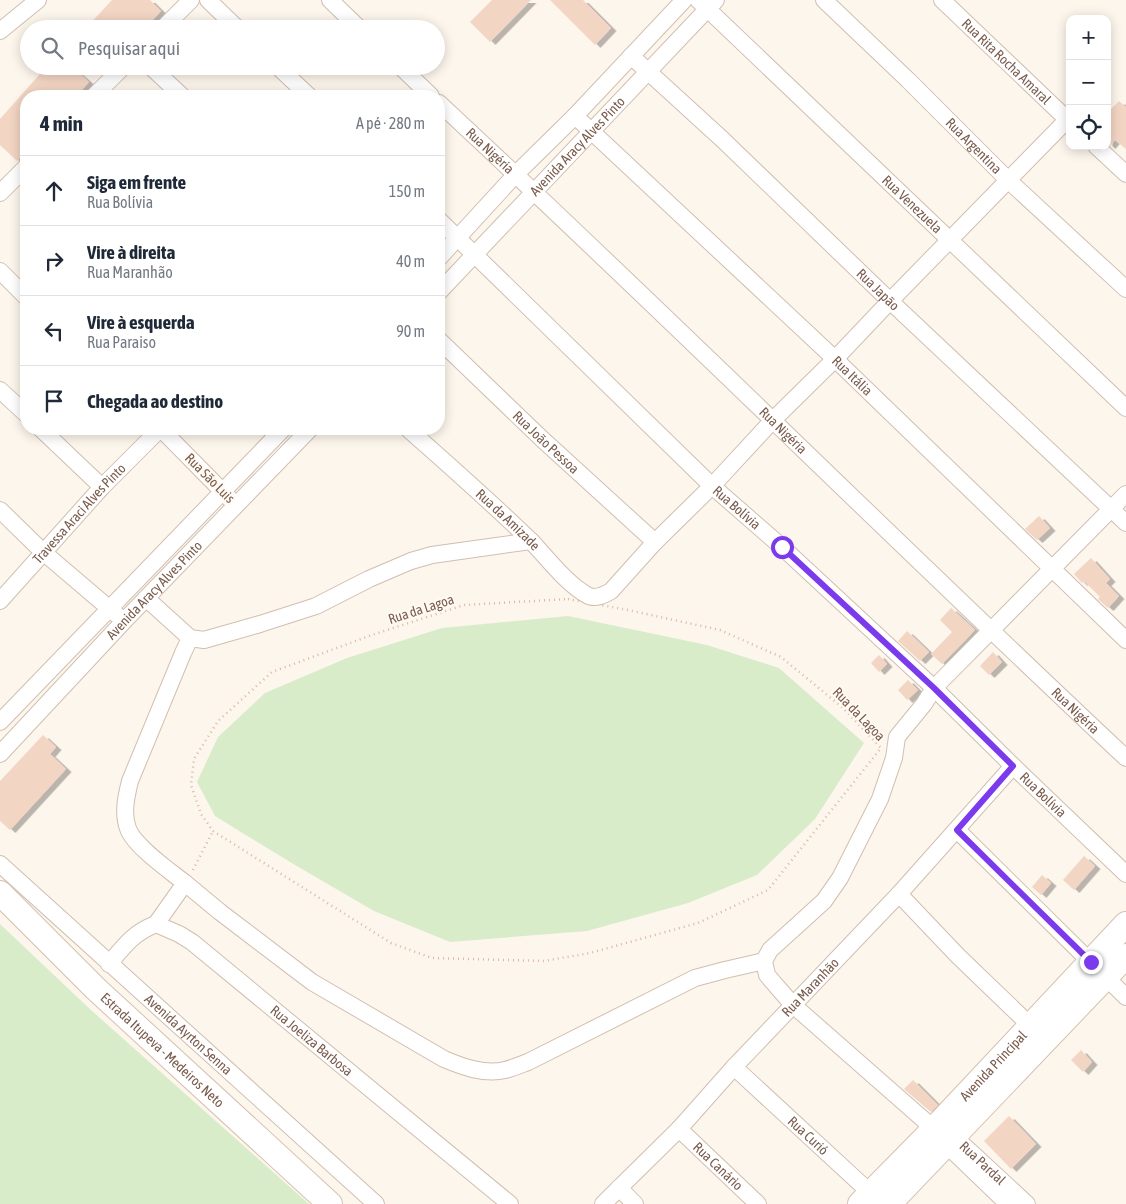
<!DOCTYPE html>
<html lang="pt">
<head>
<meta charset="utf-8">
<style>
	body { margin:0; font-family:"Asap Condensed",sans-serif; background:#f2f2f3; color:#1f2937 }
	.controls { position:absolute; right:15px; top:15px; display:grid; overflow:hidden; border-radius:10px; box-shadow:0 2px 12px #0003 }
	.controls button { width:45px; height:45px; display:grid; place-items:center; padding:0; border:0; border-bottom:1px solid #e0e1e3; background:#fff; color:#1f2937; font:25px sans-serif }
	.stop { position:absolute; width:15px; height:15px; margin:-11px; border:4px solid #7c3aed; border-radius:50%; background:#fff }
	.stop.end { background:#7c3aed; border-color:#fff; box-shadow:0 1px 5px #0008 }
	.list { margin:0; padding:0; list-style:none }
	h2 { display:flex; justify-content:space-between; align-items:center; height:65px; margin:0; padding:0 20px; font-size:21px }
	h2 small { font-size:16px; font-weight:400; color:#747a83 }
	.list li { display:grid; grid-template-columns:32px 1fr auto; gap:15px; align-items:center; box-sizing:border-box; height:70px; padding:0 20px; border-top:1px solid #e0e1e3 }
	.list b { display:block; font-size:19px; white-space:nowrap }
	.list p { margin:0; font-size:16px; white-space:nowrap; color:#747a83 }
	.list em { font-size:16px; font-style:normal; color:#747a83 }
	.icon { flex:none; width:28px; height:28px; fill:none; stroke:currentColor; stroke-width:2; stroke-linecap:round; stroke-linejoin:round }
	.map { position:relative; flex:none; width:1126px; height:1204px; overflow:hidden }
	.search { position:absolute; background:#fff; box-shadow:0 2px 12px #0003; left:20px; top:20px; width:425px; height:55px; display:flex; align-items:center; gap:12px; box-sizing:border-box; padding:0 18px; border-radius:28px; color:#747a83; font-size:19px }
	.panel { position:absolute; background:#fff; box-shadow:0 2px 12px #0003; left:20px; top:90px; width:425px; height:345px; border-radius:20px }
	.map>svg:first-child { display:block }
	.green { fill:#d8ecc9 }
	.building { fill:#f3d5c3; filter:url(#shadow) }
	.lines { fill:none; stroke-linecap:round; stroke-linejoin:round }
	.street-casing { stroke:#d1beb0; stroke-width:18 }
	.secondary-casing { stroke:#d6c0b0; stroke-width:26 }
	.path { stroke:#d9b8a5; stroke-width:2.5; stroke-dasharray:1 4; stroke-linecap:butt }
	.street { stroke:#fff; stroke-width:16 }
	.secondary { stroke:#fff; stroke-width:24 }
	.route { stroke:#7c3aed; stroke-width:6 }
	.labels { text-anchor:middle; stroke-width:4; stroke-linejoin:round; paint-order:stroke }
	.street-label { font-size:14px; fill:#7a5c4d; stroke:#fffaf3 }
</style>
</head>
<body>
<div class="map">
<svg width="1126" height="1204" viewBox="0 0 1126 1204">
	<defs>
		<filter id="shadow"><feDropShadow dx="5.5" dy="3" stdDeviation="0" flood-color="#0004"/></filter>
	</defs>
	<rect width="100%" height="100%" fill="#fdf6ec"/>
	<!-- green -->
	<path class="green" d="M568,616l139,29 72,23 85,75 -49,76 -58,56 -69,28 -101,28 -137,11 -76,-31 -84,-49 -75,-46 -18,-34 21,-45 47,-44 82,-35 95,-30z
		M0,924l92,87 217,193h-309z"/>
	<!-- building -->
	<path class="building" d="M112,0h38l11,11 -17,18h-59z
		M492,0h39l-41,42 -20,-20z
		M550,0h33l28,28 -16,17z
		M47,66h24l18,16 -13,14h-50v55l-9,10 -17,-16v-26z
		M1119,101l7,6v42l-11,-9 -5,6 -3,-3v-30z
		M1039,516l11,12 -13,12 -12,-11z
		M1091,558l19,21 -4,4 13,13 -11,12 -10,-9 2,-2 -16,-16 -2,2 -8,-9z
		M951,608l24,22 -33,34 -11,-10 21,-22 -12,-12z
		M907,631l22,21 -9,9 -22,-20z
		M993,652l9,10 -13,13 -9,-9z
		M879,655l8,9 -8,8 -8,-9z
		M908,680l10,10 -11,10 -9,-10z
		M43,735l13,12 -6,7 16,15 -56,61 -10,-9v-40z
		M1084,856l11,10 -21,24 -11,-10z
		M1042,875l9,8 -10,12 -9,-8z
		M1081,1050l11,12 -9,10 -12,-12z
		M913,1080l25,25 -7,7 -27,-23z
		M1009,1116l27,28 -25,25 -27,-28z"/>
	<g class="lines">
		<defs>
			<g id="street">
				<path d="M208,0l30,29"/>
				<path d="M330,0l30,29"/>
				<path id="s1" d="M698,0l428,408"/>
				<path id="s2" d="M824,0l84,80 101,101 117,108"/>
				<path id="s3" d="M942,0l128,122"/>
				<path d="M162,29l29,-29"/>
				<path d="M0,31l38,-31"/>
				<path id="s4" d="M631,56l92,84 167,161 236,222"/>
				<path d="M150,66l32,30"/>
				<path d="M277,66l32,30"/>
				<path d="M400,66l31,30"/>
				<path d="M94,96l30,-30"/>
				<path id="s5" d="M439,103c232,215 456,439 687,655"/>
				<path id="s6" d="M575,116l260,243 291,281"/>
				<path d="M1096,146l30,28"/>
				<path d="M0,193l26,-26"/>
				<path id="s7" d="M439,220l273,266 70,61 152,141 79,78 113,108"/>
				<path d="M439,258l77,-84 59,-58 109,-116"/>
				<path d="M0,271l26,26"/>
				<path id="s8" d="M439,292l277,-292"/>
				<path id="s9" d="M439,340l103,99 113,103"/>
				<path d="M0,390l26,24"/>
				<path d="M41,429l61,58"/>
				<path d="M161,429l69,70"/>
				<path id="s10" d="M408,429c42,37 84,74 124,113 15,16 36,43 55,53 8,5 17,0 24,-4l44,-49 57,-56 61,-66 62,-61 55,-58 177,-181"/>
				<path d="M0,510l43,42 74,63"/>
				<path d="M147,599l43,39 14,2 56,-16 56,-18 53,-27 42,-18 21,-6 99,-14"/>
				<path id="s11" d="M0,601l102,-114 58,-58"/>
				<path d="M0,722l283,-293"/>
				<path id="s12" d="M0,754l125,-134 185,-191"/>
				<path d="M957,830l169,167"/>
				<path id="s13" d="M0,864l376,340"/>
				<path d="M185,883l35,29 92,70 132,77c19,8 41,16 61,11 8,-2 15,-5 23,-8l167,-84 30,-8 39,-9"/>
				<path d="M899,894l59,62 79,76"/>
				<path d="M156,924l29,-41c-15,-12 -48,-35 -56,-52 -7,-16 -3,-34 1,-50l53,-128 7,-15"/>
				<path id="s14" d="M109,964c15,-18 24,-31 47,-40l23,10 13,8 318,262"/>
				<path id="s15" d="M734,1067l143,132"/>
				<path id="s16" d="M679,1129l79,75"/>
				<path id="s17" d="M946,1129l81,75"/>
				<path d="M619,1188l16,16"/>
				<path id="s18" d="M603,1204l76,-75 55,-62 165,-173 114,-128"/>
				<path d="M1008,1204l-76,-73 -8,-11 -131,-115 -14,-16 -12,-14 -3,-14 6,-11 54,-49 16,-23 40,-79 14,-41 3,-21 27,-33 10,-16 192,-194"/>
			</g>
			<g id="secondary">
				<path id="s19" d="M0,893l96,96 234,215"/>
				<path id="s20" d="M860,1204l72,-73 194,-207"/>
				<path d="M889,1204l237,-248"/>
			</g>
		</defs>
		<!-- street casing -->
		<use href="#street" class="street-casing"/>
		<!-- secondary casing -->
		<use href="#secondary" class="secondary-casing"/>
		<!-- path -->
		<path class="path" d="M568,599l60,11 92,20 61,27 62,51 38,40 -113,142 -70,33 -108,30 -46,8 -112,-3 -41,-15 -178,-112 -12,-17 -10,-29 3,-26 24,-38 54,-49 97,-36 95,-31z
			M193,870l20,-39"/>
		<!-- street -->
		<use href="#street" class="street"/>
		<!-- secondary -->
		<use href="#secondary" class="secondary"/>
	</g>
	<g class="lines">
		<!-- route -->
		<path class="route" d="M782,547l152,141 79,78 -56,64 134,132"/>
	</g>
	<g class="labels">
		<!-- street labels -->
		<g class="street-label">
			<text dy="5" stroke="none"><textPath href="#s3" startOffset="89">Rua Rita Rocha Amaral</textPath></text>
			<text dy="5" stroke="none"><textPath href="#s8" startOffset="201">Avenida Aracy Alves Pinto</textPath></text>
			<text dy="5" stroke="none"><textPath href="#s2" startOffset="209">Rua Argentina</textPath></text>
			<text dy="5" stroke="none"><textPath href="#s5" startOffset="70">Rua Nigéria</textPath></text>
			<text dy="5" stroke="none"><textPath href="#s1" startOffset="296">Rua Venezuela</textPath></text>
			<text dy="5" stroke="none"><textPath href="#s4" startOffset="340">Rua Japão</textPath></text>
			<text dy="5" stroke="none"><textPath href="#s6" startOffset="380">Rua Itália</textPath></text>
			<text dy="5" stroke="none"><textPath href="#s5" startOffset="475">Rua Nigéria</textPath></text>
			<text dy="5" stroke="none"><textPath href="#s9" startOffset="148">Rua João Pessoa</textPath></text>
			<text transform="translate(210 478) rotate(45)" y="5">Rua São Luis</text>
			<text dy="5" stroke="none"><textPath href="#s7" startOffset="414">Rua Bolívia</textPath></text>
			<text dy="5" stroke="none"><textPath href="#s11" startOffset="118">Travessa Araci Alves Pinto</textPath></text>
			<text dy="5" stroke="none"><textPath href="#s10" startOffset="135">Rua da Amizade</textPath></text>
			<text dy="5" stroke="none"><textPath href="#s12" startOffset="225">Avenida Aracy Alves Pinto</textPath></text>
			<text transform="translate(421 609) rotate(-18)" y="5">Rua da Lagoa</text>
			<text dy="5" stroke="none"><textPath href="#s5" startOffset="880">Rua Nigéria</textPath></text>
			<text transform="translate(859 714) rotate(46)" y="5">Rua da Lagoa</text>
			<text dy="5" stroke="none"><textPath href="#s7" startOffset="834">Rua Bolívia</textPath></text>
			<text dy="5" stroke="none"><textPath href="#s18" startOffset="300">Rua Maranhão</textPath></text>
			<text dy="5" stroke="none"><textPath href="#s13" startOffset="254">Avenida Ayrton Senna</textPath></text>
			<text dy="5" stroke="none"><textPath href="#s14" startOffset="258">Rua Joeliza Barbosa</textPath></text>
			<text dy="5" stroke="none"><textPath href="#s19" startOffset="226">Estrada Itupeva - Medeiros Neto</textPath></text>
			<text dy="5" stroke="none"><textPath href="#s20" startOffset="192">Avenida Principal</textPath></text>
			<text dy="5" stroke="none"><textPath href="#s15" startOffset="101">Rua Curió</textPath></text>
			<text dy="5" stroke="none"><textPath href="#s17" startOffset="50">Rua Pardal</textPath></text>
			<text dy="5" stroke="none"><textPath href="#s16" startOffset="54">Rua Canário</textPath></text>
		</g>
	</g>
</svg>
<div class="controls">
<button>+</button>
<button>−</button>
<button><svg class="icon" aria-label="locate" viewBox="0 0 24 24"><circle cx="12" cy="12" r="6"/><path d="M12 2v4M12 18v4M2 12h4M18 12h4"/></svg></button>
</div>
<div class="stop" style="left:782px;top:547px"></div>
<div class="stop end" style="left:1091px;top:962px"></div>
<div class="search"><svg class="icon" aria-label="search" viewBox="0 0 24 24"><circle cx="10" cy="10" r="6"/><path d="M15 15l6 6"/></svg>Pesquisar aqui</div>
<section class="panel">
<h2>4 min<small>A pé · 280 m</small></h2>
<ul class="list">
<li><svg class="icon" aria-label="ahead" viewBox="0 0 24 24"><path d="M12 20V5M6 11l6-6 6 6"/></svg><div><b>Siga em frente</b><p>Rua Bolívia</p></div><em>150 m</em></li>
<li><svg class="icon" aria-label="right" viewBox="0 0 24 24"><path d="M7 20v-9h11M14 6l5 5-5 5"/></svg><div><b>Vire à direita</b><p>Rua Maranhão</p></div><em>40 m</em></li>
<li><svg class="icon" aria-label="left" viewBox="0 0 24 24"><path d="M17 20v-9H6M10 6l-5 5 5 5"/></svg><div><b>Vire à esquerda</b><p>Rua Paraiso</p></div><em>90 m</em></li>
<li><svg class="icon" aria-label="arrive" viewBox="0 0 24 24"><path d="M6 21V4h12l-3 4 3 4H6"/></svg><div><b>Chegada ao destino</b></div></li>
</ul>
</section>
</div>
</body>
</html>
